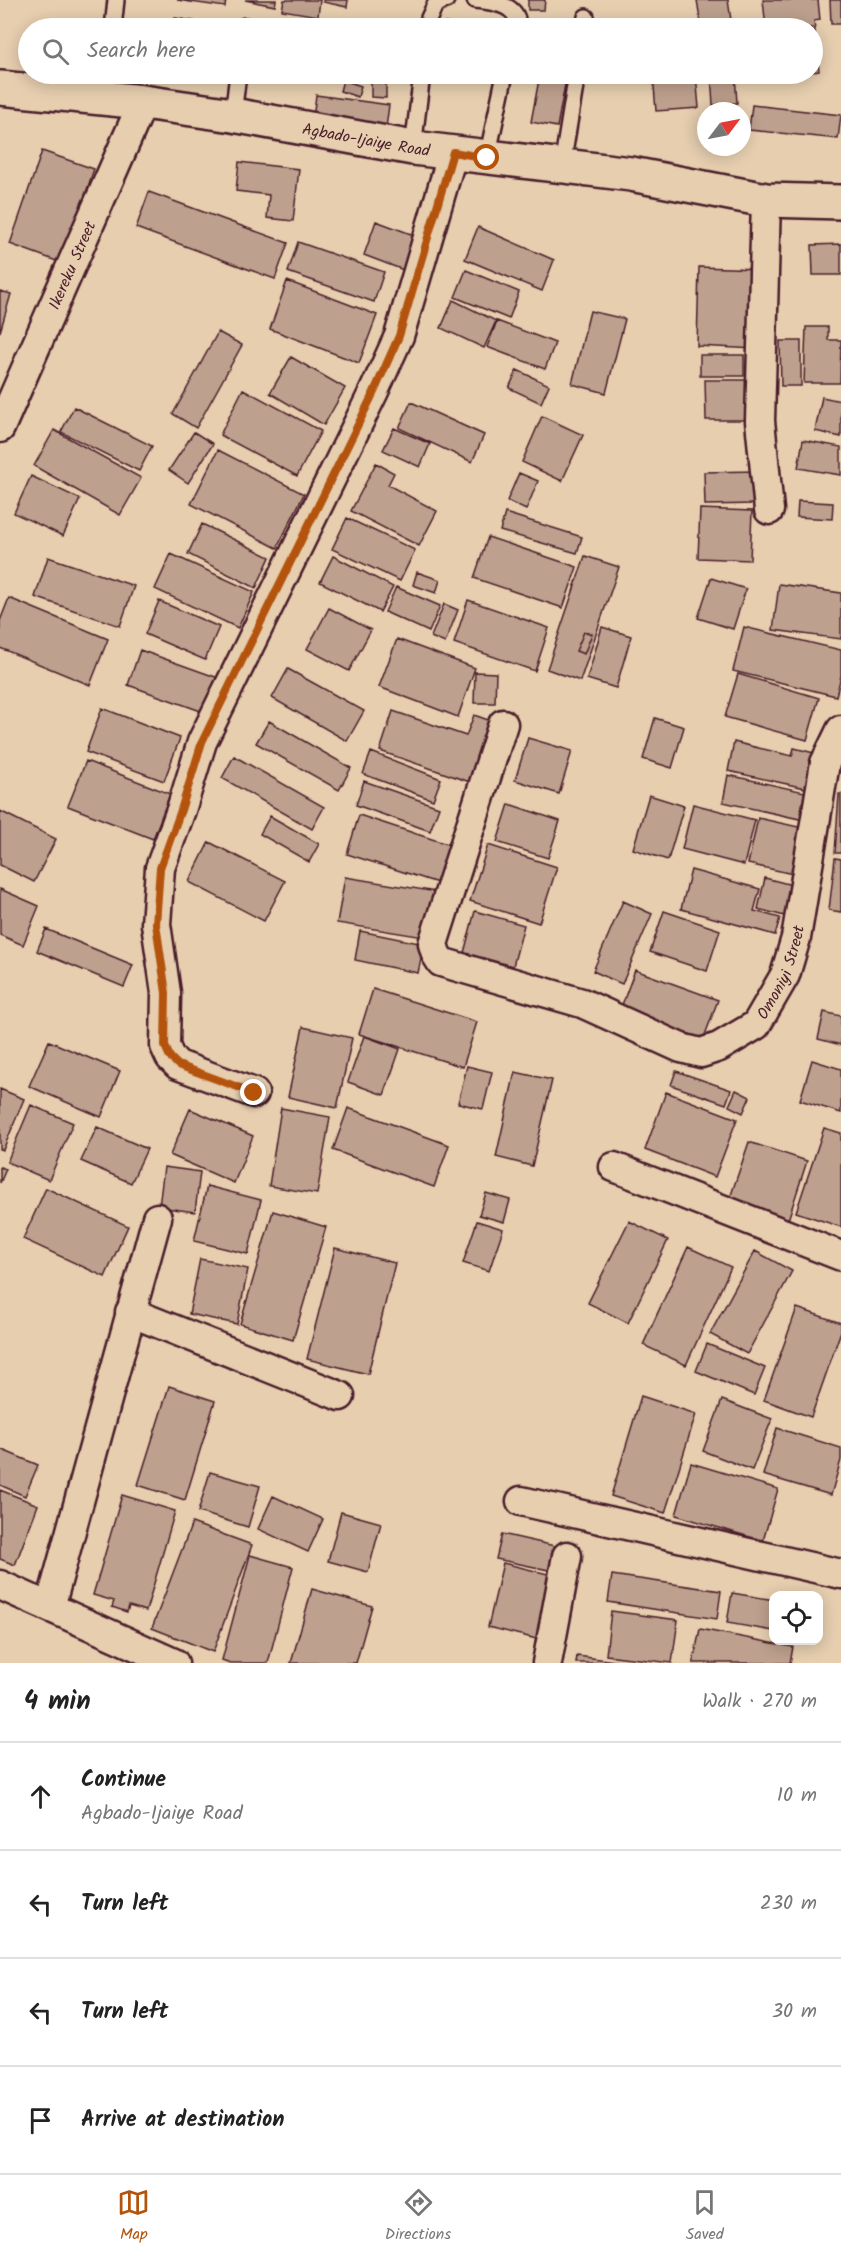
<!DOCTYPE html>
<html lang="en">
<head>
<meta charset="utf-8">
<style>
	body { margin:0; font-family:Kalam,sans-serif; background:#f2f2f2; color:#222 }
	.controls { position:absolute; right:18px; bottom:18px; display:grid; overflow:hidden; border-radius:12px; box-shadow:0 3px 15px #0003 }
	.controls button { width:54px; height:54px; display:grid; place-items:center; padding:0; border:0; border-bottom:2px solid #e0e0e0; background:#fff; color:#222; font:30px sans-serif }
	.compass { position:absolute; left:697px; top:102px; width:54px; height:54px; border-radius:50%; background:#fff; box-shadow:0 3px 15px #0003; rotate:58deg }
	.stop { position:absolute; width:18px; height:18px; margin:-14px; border:4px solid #b45309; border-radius:50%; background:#fff }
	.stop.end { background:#b45309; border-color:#fff; box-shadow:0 2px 6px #0008 }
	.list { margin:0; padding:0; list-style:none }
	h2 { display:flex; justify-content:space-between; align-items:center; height:78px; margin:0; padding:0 24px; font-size:26px }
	h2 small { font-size:20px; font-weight:400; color:#767676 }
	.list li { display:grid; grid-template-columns:39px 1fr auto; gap:18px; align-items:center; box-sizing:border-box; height:108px; padding:0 24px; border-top:2px solid #e0e0e0 }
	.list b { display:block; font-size:22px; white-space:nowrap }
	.list p { margin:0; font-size:20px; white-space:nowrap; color:#767676 }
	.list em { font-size:20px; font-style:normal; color:#767676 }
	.icon { flex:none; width:33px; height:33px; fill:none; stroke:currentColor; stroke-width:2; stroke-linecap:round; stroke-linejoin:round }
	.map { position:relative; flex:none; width:841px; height:1663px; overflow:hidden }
	.search { position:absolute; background:#fff; box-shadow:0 3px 15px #0003; left:18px; right:18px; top:18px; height:66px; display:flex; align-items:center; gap:15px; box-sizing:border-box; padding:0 21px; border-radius:33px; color:#767676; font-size:22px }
	.sheet { height:510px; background:#fff }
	nav { display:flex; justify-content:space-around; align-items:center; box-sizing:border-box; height:84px; border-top:2px solid #e0e0e0; background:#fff; font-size:16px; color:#767676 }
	nav a { display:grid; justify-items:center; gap:3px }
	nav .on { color:#b45309 }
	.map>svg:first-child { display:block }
	.building { fill:#bda08d; stroke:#4a1f2b; stroke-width:1.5; fill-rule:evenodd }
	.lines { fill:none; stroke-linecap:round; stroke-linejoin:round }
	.service-casing { stroke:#4a1f2b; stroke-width:20 }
	.minor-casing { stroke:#4a1f2b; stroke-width:33 }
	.tertiary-casing { stroke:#4a1f2b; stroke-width:38 }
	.service { stroke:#e6ceaf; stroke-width:15 }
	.minor { stroke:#e6ceaf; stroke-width:28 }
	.tertiary { stroke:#e6ceaf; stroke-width:33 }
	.route { stroke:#b45309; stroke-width:8 }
	.labels { text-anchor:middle; stroke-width:4.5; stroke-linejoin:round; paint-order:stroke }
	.street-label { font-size:16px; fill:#4a1f2b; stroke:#e6ceaf }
</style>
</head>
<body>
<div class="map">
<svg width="841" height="1663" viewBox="0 0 841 1663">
	<rect width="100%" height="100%" fill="#e6ceaf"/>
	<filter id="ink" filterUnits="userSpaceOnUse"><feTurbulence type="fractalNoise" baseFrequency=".0167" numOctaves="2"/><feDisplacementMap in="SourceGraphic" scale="12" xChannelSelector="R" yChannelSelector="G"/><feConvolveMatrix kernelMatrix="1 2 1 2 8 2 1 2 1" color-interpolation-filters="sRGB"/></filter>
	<g filter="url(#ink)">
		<!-- building -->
		<path class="building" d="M177,0h49l-1,7z
			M245,0h31l-1,6z
			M284,0h36l-2,16 -36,-6z
			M323,0h25l-1,7 -24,-5z
			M528,0h17l-1,10h-16z
			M697,0h31l3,20 -30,5z
			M763,0h55l2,20 -6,1 5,50 -7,1v-44h-46z
			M830,0h11v24h-10z
			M175,18l19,3 -2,7h-19z
			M549,19l27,5 -1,4h-27z
			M445,23l32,5h-32z
			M540,74h27l-10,53 -26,-5z
			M653,74h43l3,34 -43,3z
			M711,74h24l2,29 -24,2z
			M343,80l18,6 -3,11 -18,-6z
			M371,82l15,1v15l-15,-1z
			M316,95l73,10 -3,23 -73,-10z
			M752,105l89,10 -3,24 -89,-9z
			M42,151l52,18 -32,94 -52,-19z
			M239,162l60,7 -6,52 -26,-3 2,-23 -33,-4z
			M149,192l139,51 -13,36 -139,-51z
			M376,221l43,16 -13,34 -42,-16z
			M478,227l76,33 -12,31 -77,-32z
			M298,242l86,30 -10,30 -86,-30z
			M841,244v31h-28l-1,-30z
			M699,267l60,2 -2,80 -60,-3z
			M466,270l53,22 -10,27 -54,-22z
			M287,281l90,34 -18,48 -89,-34z
			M0,291l11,3 -11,38z
			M453,300l43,21 -12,27 -43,-20z
			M590,311l35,8 -19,74 -34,-9z
			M497,321l58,22 -10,26 -58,-22z
			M806,327h22v13h13l-1,43h-36z
			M218,332l24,13 -46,83 -23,-14z
			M780,341h21v45h-20z
			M700,355h44v21h-44z
			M291,357l54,31 -21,37 -54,-32z
			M517,370l32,15 -8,18 -32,-15z
			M705,380h45v40h-44z
			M243,389l78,42 -24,45 -77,-41z
			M822,397l19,4v36l-26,-6z
			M411,402l73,33 -12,27 -73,-34z
			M74,407l78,39 -13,25 -78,-39z
			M542,416l41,19 -21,46 -40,-19z
			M394,428l36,16 -10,23 -37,-17z
			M54,430l87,48 -21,37 -86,-49z
			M194,432l19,12 -25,39 -19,-13z
			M803,440l38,7v28l-43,-7z
			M218,450l86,44 -27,54 -86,-44z
			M376,463l18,10 -6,12 49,26 -18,35 -68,-35z
			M756,471v33l-51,1 -1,-33z
			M519,473l19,8 -12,29 -19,-9z
			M31,476l49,23 -17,37 -49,-23z
			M798,501l35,2 -1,16 -35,-2z
			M700,509l52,2 -2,49 -52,-2z
			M505,513l77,24 -5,16 -77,-22z
			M347,518l68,32 -15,31 -68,-32z
			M202,524l68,33 -14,31 -68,-34z
			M488,537l89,30 -14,41 -89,-30z
			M171,554l83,38 -16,36 -83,-39z
			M333,556l60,31 -13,25 -60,-30z
			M585,556l34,11 -39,114 -33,-12zM584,632l8,2 -8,20 -8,-3z
			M48,557l86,29 -14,40 -85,-29z
			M417,572l23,8 -4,13 -23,-8z
			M711,578l35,11 -13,40 -35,-11z
			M779,584l62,9v46l-68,-9z
			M396,587l44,19 -11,26 -44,-20z
			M9,598l99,41 -18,46 -90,-37v-27z
			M468,600l81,28 -14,43 -81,-28z
			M159,601l60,26 -14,33 -60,-26z
			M444,604l14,6 -13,33 -14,-6z
			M329,608l42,22 -22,41 -42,-22z
			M602,627l29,9 -15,52 -29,-9z
			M744,627l97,23v26l-5,20 -103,-25z
			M584,632l8,2 -8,20 -8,-3z
			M397,639l78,29 -17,49 -79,-30z
			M140,650l84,30 -12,35 -84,-30z
			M288,669l76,42 -17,30 -75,-43z
			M475,672l21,1 -1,30h-21z
			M738,674l81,24 -12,42 -82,-23z
			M102,708l78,30 -16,43 -78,-29z
			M393,711l73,25 8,-21 17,6 -21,61 -90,-31z
			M655,718l29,9 -12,41 -29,-9z
			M269,721l82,47 -12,22 -83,-47z
			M528,738l44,13 -13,43 -44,-14z
			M734,742l58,14 2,-8 24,6 -8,35 -82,-18z
			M371,752l70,27 -8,21 -70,-26z
			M234,756l90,51 -12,22 -90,-51z
			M86,761l84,33 -17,45 -85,-33z
			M728,775l81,18 -5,27 -81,-18z
			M364,781l75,26 -9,24 -74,-26z
			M839,794h2v59h-6z
			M649,795l35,11 -16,54 -35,-11z
			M509,804l51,17 -12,37 -51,-16z
			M693,804l62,16 -11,45 -62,-16z
			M0,811l56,28 -22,43 -34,-17z
			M359,815l94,31 -12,38 -94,-30z
			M270,816l49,28 -10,18 -49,-28z
			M758,818l54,12 -10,46 -54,-12z
			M209,842l76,39 -21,40 -75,-39z
			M488,845l69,22 -18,56 -69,-22z
			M835,858l6,1v53l-12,-2z
			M691,870l69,19 -6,22 26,7 -5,17 -94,-26z
			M345,877l92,15 -7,46 -93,-15z
			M765,878l35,9 -8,31 -34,-9z
			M0,889l39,17 -16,39 -23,-10z
			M623,901l29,13 -30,70 -29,-13z
			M475,911l49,14 -11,41 -49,-13z
			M664,911l56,19 -13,41 -57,-19z
			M46,929l87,36 -9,22 -87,-36z
			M360,931l64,13 -6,29 -63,-13z
			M635,970l83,30 -16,43 -83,-30z
			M373,989l104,33 -14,45 -104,-33z
			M824,1012l17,4v29l-23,-6z
			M303,1027l49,11 -15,70 -49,-11z
			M364,1036l36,13 -16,46 -36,-13z
			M49,1041l71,30 -19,46 -72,-31z
			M812,1060l29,9v44l-41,-13z
			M467,1066l25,6 -9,37 -25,-6z
			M676,1071l55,19 -5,14 -55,-19z
			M515,1072l37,8 -20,86 -36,-9z
			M0,1089l24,10 -21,51 -3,-1z
			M736,1090l14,7 -7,16 -14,-7z
			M666,1092l71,27 -22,58 -70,-27z
			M31,1105l42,18 -24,57 -42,-18z
			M281,1108l49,9 -13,77 -48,-8z
			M348,1108l101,37 -15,42 -101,-37z
			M190,1109l63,27 -19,47 -64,-28z
			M97,1127l50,22 -16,34 -50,-22z
			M824,1128l17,5v94l-45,-15z
			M749,1142l58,19 -19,59 -59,-19z
			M0,1167l6,2 -6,14z
			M164,1167l36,5 -5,40 -36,-5z
			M207,1186l54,14 -13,54 -54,-13z
			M46,1188l82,38 -23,51 -82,-38z
			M486,1193l24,7 -6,22 -25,-7z
			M273,1211l53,16 -33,113 -53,-16z
			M477,1221l26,8 -14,42 -26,-8z
			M629,1221l39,19 -40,83 -40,-20z
			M688,1247l43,20 -45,98 -43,-20z
			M335,1248l60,15 -27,111 -61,-15z
			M755,1251l37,20 -45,83 -37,-20z
			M200,1259l48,10 -11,55 -48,-10z
			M797,1308l44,15v8l-30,86 -47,-17z
			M707,1344l58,24 -11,27 -58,-24z
			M169,1386l46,15 -30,99 -47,-15z
			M641,1396l55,18 -31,99 -54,-17z
			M722,1400l50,19 -20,51 -49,-19z
			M777,1428l64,20v12l-10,35 -68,-20z
			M0,1449l38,16 -13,31 -25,-11z
			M691,1463l87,26 -15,52 -87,-26z
			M210,1472l50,14 -12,41 -50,-15z
			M0,1490l38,15 -23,60 -15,-6z
			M122,1495l53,16 -29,100 -17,-5 -2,6 -15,-5 2,-6 -21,-6z
			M273,1496l50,23 -15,33 -50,-23z
			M341,1512l40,11 -13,49 -40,-11z
			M192,1523l60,22 -39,107 -61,-24z
			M502,1534l53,12 -6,24 -53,-11z
			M250,1555l43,12 -25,96h-38l-8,-3z
			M503,1563l49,12 -15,64 -49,-12z
			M612,1575l109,16 -4,28 -109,-17z
			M312,1589l60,17 -16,57h-65z
			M732,1593l42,7v31l-47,-8z
			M611,1611l67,9 -6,43 -66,-8z
			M700,1629l93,18 -3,16h-97z
			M577,1656l53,7h-54z"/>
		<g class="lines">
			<defs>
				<path id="service" d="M475,0c17,2 46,4 42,28
					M113,28l3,-28
					M245,28v-2
					M428,28l1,-10 6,-13 11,-5
					M584,28l2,-11
					M105,98l3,-24
					M233,115l5,-41
					M413,148l9,-74
					M487,158l18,-84
					M562,166l15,-92"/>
				<g id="minor">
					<path d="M766,200l-6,221 9,89"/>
					<path id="s1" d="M0,428l143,-326"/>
					<path id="s2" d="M503,724l-70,220 3,10 5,8 141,41 99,45 20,5 18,-6 37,-22 29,-50 11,-37 29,-175 16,-33"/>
					<path d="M254,1093l-76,-28 -8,-8 -5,-11 1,-53 -10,-69 4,-56 21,-58 21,-68 172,-351 25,-55 54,-184"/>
					<path d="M614,1167l227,89"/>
					<path d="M130,1312l210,84"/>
					<path d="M521,1501l320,73"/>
					<path d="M0,1585l174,78"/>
					<path d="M50,1607l107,-389"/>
					<path d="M547,1663l20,-107"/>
				</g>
				<g id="tertiary">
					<path id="s3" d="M0,88l143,14 90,13 180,33 218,26 135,26 75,2"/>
				</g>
			</defs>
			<!-- service casing -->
			<use href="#service" class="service-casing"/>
			<!-- minor casing -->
			<use href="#minor" class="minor-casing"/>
			<!-- tertiary casing -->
			<use href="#tertiary" class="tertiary-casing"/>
			<!-- service -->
			<use href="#service" class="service"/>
			<!-- minor -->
			<use href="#minor" class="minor"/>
			<!-- tertiary -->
			<use href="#tertiary" class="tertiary"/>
		</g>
	</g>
	<g class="lines" filter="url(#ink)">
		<!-- route -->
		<path class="route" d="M254,1093l-76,-28 -8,-8 -5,-11 1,-53 -10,-69 4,-56 21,-58 21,-68 172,-350 25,-56 54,-184 34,6"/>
	</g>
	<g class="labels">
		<!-- street labels -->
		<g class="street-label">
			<text dy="6" stroke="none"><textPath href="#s3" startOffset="370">Agbado-Ijaiye Road</textPath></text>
			<text dy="6" stroke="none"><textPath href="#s1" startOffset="178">Ikereku Street</textPath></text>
			<text dy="6" stroke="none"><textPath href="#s2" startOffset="648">Omoniyi Street</textPath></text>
		</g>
	</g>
</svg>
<div class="controls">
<button><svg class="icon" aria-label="locate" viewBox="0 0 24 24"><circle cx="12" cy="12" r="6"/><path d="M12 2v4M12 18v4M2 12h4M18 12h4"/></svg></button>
</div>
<svg class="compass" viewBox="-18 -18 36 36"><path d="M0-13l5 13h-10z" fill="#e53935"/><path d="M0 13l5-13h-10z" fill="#767676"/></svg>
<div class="stop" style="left:487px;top:158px"></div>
<div class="stop end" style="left:254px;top:1093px"></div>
<div class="search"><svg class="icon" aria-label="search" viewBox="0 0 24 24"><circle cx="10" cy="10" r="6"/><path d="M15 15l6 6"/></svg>Search here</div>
</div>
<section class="sheet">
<h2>4 min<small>Walk · 270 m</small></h2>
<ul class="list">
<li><svg class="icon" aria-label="ahead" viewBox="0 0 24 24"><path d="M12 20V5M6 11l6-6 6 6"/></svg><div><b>Continue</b><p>Agbado-Ijaiye Road</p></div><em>10 m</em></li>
<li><svg class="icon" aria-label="left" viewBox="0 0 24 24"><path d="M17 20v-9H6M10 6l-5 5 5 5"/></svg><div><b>Turn left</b></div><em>230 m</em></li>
<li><svg class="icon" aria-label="left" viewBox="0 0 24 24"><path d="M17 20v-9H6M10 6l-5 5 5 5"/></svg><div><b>Turn left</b></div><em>30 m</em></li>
<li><svg class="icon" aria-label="arrive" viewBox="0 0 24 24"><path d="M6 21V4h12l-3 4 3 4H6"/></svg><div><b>Arrive at destination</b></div></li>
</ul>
</section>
<nav>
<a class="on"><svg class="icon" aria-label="map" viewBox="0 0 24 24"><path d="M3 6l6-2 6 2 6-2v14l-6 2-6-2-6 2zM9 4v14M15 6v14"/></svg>Map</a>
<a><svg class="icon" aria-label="directions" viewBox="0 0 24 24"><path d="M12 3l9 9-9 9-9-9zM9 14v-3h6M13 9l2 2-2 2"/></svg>Directions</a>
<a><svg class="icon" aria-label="saved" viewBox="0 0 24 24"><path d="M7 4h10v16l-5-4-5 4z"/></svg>Saved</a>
</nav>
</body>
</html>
